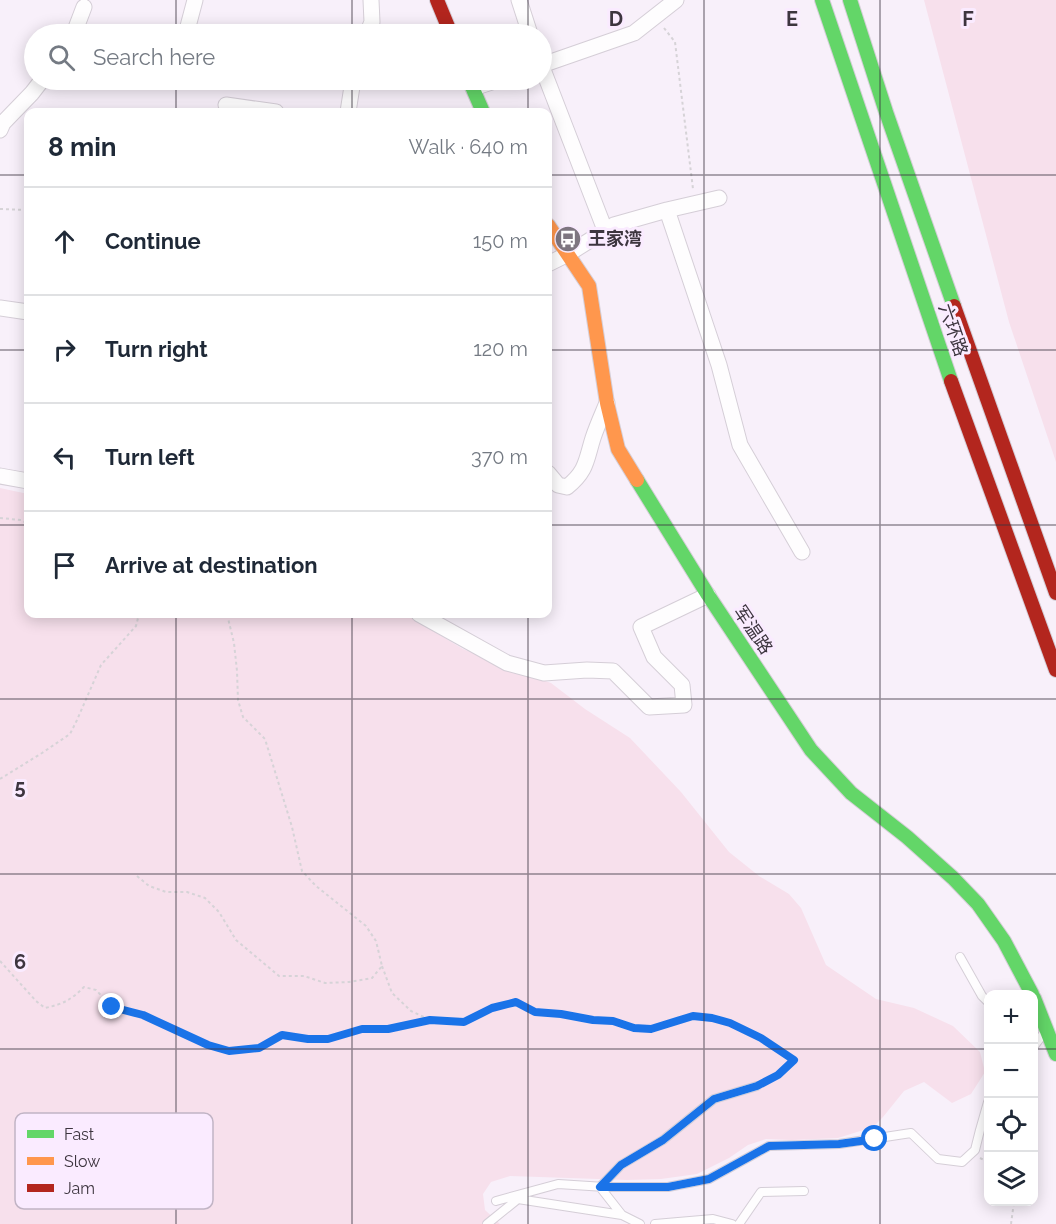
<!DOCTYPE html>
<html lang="en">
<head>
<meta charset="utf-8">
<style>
	body { margin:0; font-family:Raleway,"Noto Sans SC",sans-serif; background:#f2f2f3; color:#1f2937 }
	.controls { position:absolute; right:18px; bottom:18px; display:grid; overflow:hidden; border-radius:12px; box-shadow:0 3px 15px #0003 }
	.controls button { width:54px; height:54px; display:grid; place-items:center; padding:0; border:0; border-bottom:2px solid #e0e1e3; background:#fff; color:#1f2937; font:30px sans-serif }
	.stop { position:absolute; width:18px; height:18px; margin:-14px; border:4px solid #1a73e8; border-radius:50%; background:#fff }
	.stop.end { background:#1a73e8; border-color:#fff; box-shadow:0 2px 6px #0008 }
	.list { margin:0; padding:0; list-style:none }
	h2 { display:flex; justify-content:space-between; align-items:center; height:78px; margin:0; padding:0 24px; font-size:26px }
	h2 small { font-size:20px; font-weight:400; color:#747a83 }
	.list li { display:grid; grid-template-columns:39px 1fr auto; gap:18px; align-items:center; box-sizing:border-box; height:108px; padding:0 24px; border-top:2px solid #e0e1e3 }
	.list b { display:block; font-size:22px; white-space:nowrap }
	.list em { font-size:20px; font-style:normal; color:#747a83 }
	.icon { flex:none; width:33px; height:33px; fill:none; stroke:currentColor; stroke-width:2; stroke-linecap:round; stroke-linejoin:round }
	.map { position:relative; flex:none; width:1056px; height:1224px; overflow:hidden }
	.search { position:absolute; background:#fff; box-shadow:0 3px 15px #0003; left:24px; top:24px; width:528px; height:66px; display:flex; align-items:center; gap:15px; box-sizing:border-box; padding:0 21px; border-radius:33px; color:#747a83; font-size:22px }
	.panel { position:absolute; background:#fff; box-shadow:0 3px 15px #0003; left:24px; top:108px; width:528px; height:510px; border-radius:12px }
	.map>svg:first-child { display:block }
	.green { fill:#f7e0ec }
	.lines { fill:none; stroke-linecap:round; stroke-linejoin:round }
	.lane-casing { stroke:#d5ced7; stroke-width:10 }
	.street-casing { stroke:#d5ced7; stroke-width:17 }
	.fast-casing { stroke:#d5ced7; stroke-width:16 }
	.slow-casing { stroke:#d5ced7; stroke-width:16 }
	.jam-casing { stroke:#d5ced7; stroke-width:16 }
	.path { stroke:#d6d3d7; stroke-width:2; stroke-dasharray:3 3; stroke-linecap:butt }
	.lane { stroke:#fefdfe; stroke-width:8 }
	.street { stroke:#fefdfe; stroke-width:15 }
	.fast { stroke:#63d668; stroke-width:14 }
	.slow { stroke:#ff974d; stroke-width:14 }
	.jam { stroke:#b3261e; stroke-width:14 }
	.route { stroke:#1a73e8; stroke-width:8 }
	.grid { fill:none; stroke:#3d353f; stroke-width:1.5; stroke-opacity:0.55 }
	.labels { text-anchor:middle; stroke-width:6; stroke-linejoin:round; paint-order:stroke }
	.poi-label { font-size:18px; font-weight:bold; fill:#3d353f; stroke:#faebff; text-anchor:start }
	.street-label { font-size:18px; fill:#3d353f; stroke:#faebff }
	.key { fill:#faebff; stroke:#c1b4c5; stroke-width:1.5 }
	.key-label { font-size:16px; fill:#3d353f }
	.grid-label { font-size:20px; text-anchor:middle; font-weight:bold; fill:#3d353f; stroke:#faebff; stroke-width:6; stroke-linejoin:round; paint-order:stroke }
</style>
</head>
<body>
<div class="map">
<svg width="1056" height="1224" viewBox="0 0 1056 1224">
	<rect width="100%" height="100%" fill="#f8f0fa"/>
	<!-- green -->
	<path class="green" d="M924,0h132v462l-47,-140z
		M0,488l28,6v120h377l58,35 50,21 38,13 34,26 45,29 51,54 48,60 30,24 30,18 12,14 25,57 50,34 38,9 39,18 27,26 5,20 -14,22 -19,9 -28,-21 -20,9 -21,26 -10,10 -35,11 -46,2 -26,-1 -18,6 -19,13 -32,16 -36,5 -34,1 -117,-4 -19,6 -8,12 2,16 15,14h-500z"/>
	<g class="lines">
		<defs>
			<path id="lane" d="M960,957l22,39 6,6
				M1034,1046l10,-13
				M496,1201l62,-17 47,3h63l41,-8 60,-33 70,-2 72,-11 27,26 24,3 13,-12 5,-20 8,-28
				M622,1215l-22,-28 21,-22 42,-25 51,-41 43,-13
				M487,1224l31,-25 104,16 18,9
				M655,1224l58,-5 19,5
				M739,1224l22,-32 43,-1"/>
			<path id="street" d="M519,0l11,34
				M72,34l4,-6 8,-21
				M186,34l9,-34
				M367,34l5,-12 -1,-22
				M542,65l92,-32 42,-33
				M542,67l63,163
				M473,88l25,-8
				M226,105l50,7
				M348,112l5,-32
				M0,130l3,-7 29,-30 10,-13
				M667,210l52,155 21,80 62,107
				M548,264l20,-10 46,-29 53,-15 52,-12
				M0,308l28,4
				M548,473l10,12 9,2c20,-16 19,-27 26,-49 4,-12 9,-23 14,-35
				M0,476l28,5
				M419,614l88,49 37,10 43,-3 26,1 36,36 35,-2 -2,-20 -28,-28 -13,-30 67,-32"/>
			<path id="fast" d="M822,0l129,381
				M850,0l36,112 68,194
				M469,80l14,32
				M637,480l71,115 103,155 40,43 56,44 46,41 25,26 26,37 28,53
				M1034,998l22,56"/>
			<path id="slow" d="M548,225l41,61 18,117 11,46 19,31"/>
			<path id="jam" d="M437,0l14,34
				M954,306l102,287
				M951,381l105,289"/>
		</defs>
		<!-- lane casing -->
		<use href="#lane" class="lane-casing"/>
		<!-- street casing -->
		<use href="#street" class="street-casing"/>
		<!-- fast casing -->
		<use href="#fast" class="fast-casing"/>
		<!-- slow casing -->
		<use href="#slow" class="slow-casing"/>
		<!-- jam casing -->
		<use href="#jam" class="jam-casing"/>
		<!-- path -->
		<path class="path" d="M664,28l11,14 18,147
			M0,209l28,1
			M0,518l21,2 7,4
			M0,779l42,-26 28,-19 7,-14 24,-55 35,-39 3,-12
			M137,876l12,10 17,6h21l18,6 14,14 17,28 43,36h25l21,7 24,-1 23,-4 10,-12 -6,-25 -10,-15 -50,-40 -14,-15 -10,-44 -27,-88 -22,-22 -5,-17 -1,-29 -3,-28 -7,-29
			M0,961l36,40 9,7c18,-4 26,-8 39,-21l12,3 16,17 31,8 66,30 20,6 30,-3 23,-13 26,4h20l34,-10h26l42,-9
			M382,966l10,27 19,18 19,9 34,2 28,-14 24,-6 19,10 26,2 32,6 20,1 21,7 17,1 42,-13 19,2 18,5 31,15 33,22 -15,15 -14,7
			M980,1158l8,4
			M1011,1224l3,-22"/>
		<!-- lane -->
		<use href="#lane" class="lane"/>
		<!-- street -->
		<use href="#street" class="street"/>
		<!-- fast -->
		<use href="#fast" class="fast"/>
		<!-- slow -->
		<use href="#slow" class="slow"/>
		<!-- jam -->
		<use href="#jam" class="jam"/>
	</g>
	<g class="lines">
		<!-- route -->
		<path class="route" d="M112,1007l31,8 65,30 21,6 30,-3 23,-13 26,4h20l34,-10h26l42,-9 34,2 28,-14 24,-6 19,10 26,2 32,6 20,1 21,7 17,1 42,-13 19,2 18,5 31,15 33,22 -16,15 -21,11 -43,13 -51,41 -42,25 -21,22h68l41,-8 60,-33 70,-2 36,-5"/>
	</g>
	<!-- grid -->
	<path class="grid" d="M176,0v34M352,0v34M528,0v34M704,0v1224M880,0v1224M176,80v32M352,80v32M528,80v32M0,175h28M548,175h508M0,350h28M548,350h508M0,525h28M548,525h508M176,614v610M352,614v610M528,614v610M0,699h1056M0,874h1056M0,1049h988M1034,1049h22"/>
	<!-- icons -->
	<defs>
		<symbol id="bus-disc" viewBox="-11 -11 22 22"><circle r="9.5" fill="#7e7680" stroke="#faebff"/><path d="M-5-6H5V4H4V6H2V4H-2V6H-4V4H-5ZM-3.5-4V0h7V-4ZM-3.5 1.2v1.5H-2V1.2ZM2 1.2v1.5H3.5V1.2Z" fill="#fff"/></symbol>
	</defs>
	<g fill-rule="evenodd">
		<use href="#bus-disc" x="553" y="224" width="30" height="30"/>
	</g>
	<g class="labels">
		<!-- poi labels -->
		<g class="poi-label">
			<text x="588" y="245">王家湾</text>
		</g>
		<!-- street labels -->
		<g class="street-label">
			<text transform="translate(953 330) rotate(71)" y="6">六环路</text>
			<text transform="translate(753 630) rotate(56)" y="6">军温路</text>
		</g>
	</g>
	<!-- legend -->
	<rect x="15" y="1113" width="198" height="96" rx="9" class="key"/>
	<rect x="27" y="1130" width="27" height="8" fill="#63d668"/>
	<rect x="27" y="1157" width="27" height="8" fill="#ff974d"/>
	<rect x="27" y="1184" width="27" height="8" fill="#b3261e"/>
	<g class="key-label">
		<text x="64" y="1140">Fast</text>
		<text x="64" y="1167">Slow</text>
		<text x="64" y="1194">Jam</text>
	</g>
	<g class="grid-label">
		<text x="616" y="26">D</text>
		<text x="792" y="26">E</text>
		<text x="968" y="26">F</text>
		<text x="20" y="794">5</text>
		<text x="20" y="969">6</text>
	</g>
</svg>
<div class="controls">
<button>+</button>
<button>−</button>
<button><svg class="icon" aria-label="locate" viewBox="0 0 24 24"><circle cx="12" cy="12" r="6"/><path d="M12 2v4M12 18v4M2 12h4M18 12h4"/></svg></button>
<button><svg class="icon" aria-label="layers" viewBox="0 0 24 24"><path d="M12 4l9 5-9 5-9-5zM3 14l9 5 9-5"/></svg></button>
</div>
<div class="stop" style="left:875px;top:1139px"></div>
<div class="stop end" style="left:112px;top:1007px"></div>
<div class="search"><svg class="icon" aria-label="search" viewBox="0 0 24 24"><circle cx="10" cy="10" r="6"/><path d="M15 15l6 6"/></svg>Search here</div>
<section class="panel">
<h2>8 min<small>Walk · 640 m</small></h2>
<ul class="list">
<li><svg class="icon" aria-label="ahead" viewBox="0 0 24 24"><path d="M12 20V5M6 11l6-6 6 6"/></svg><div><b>Continue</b></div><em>150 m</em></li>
<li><svg class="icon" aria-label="right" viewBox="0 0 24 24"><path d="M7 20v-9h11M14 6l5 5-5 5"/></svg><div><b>Turn right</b></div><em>120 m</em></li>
<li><svg class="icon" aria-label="left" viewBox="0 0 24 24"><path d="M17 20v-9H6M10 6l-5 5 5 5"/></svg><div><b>Turn left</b></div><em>370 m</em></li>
<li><svg class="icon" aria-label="arrive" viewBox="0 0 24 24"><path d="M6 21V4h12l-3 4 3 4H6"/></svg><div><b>Arrive at destination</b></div></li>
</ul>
</section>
</div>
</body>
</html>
